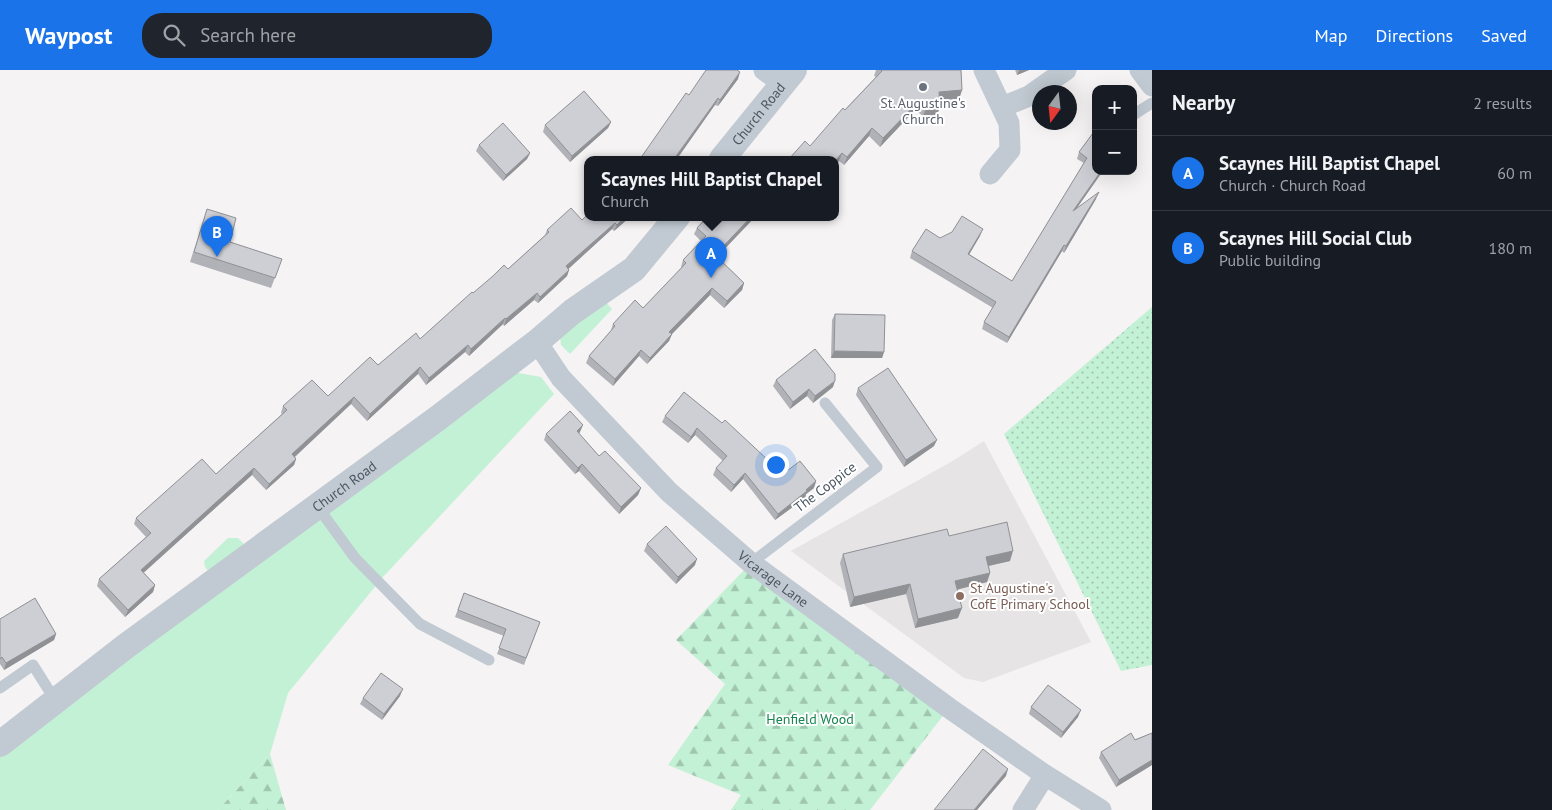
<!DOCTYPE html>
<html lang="en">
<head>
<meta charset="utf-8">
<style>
	body { margin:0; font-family:"PT Sans",sans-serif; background:#20242c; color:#f1f3f6 }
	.controls { position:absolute; right:15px; top:15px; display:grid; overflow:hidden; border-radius:10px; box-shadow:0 5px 20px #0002 }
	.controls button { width:45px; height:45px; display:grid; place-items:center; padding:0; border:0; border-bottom:1px solid #363941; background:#171b24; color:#f1f3f6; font:25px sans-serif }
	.compass { position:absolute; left:1032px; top:15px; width:45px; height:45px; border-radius:50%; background:#171b24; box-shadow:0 5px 20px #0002; rotate:195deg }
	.you { position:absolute; left:775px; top:394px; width:18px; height:18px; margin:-12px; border:4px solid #fff; border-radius:50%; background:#1a73e8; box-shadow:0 0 0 8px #1a73e833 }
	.badge { display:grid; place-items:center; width:32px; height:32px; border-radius:50%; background:#1a73e8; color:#fff; font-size:16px; font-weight:700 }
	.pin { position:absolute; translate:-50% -41px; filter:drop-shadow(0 1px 2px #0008) }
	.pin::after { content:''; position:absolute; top:26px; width:18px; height:15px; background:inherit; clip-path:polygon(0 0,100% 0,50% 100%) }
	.popup { position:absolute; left:584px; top:86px; width:255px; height:65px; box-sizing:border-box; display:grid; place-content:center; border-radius:10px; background:#171b24; filter:drop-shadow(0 1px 4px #0005); font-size:16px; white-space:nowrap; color:#9ea1a6 }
	.popup b { font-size:19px; color:#f1f3f6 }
	.popup::after { content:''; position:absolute; left:50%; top:100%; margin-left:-10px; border:10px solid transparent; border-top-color:#171b24 }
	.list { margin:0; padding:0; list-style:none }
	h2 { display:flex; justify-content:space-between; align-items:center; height:65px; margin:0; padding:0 20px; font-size:21px }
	h2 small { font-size:16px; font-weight:400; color:#9ea1a6 }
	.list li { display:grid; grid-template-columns:32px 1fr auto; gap:15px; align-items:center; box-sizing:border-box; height:75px; padding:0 20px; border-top:1px solid #363941 }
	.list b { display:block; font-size:19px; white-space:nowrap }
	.list p { margin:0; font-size:16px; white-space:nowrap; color:#9ea1a6 }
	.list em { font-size:16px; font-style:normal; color:#9ea1a6 }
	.icon { flex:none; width:28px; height:28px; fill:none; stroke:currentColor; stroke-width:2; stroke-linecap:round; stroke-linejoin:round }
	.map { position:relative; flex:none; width:1152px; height:740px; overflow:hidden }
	header { display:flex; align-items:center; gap:30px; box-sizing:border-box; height:70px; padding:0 25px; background:#1a73e8; color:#fff }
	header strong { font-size:24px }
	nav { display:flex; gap:28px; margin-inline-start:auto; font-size:18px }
	.search { width:350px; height:45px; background:#20242c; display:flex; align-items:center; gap:12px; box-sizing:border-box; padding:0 18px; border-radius:20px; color:#9ea1a6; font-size:19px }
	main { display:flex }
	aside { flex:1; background:#171b24 }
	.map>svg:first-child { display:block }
	.education { fill:#e6e4e5 }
	.grass { fill:#c3f1d5 }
	.forest { fill:url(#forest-firs) }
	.park { fill:url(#park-dots) }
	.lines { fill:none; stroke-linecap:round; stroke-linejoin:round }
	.service { stroke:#c1cad2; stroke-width:11 }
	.minor { stroke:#c1cad2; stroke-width:21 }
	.tertiary { stroke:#c1cad2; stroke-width:26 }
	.wall { fill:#b0b2b7 }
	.shaded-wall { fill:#909195 }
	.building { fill:#cdcfd5; stroke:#909195 }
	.worship-dot { fill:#6b7280; stroke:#fff; stroke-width:2 }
	.education-dot { fill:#8d6e63; stroke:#fff; stroke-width:2 }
	.labels { text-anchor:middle; stroke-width:4; stroke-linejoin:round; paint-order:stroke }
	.worship-label { font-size:14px; fill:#5b616d; stroke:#fff }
	.street-label { font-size:14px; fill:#4a5661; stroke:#fff }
	.education-label { font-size:14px; fill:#785e54; stroke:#fff; text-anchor:start }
	.park-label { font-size:14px; fill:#17864f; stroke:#fff }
</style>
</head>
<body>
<header>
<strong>Waypost</strong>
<div class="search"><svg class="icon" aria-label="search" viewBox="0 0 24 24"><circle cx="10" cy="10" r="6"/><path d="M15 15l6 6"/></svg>Search here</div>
<nav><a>Map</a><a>Directions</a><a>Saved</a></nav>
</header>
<main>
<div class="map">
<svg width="1152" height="740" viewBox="0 0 1152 740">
	<defs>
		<pattern id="forest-firs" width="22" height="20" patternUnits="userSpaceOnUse" patternTransform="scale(1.25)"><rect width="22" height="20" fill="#c3f1d5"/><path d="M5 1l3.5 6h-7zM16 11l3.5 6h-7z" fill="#a0c6b0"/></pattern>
		<pattern id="park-dots" width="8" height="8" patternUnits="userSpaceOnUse" patternTransform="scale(1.25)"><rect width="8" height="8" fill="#c3f1d5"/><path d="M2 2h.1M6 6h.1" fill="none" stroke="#a0c6b0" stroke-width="1.8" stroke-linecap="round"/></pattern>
	</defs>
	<rect width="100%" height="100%" fill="#f5f3f3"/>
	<!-- education -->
	<path class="education" d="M984,371l107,201 -108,40 -19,-4 -173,-127 160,-89z"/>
	<!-- grass -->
	<path class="grass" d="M598,224l14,15 -42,45 -9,-9 -1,-9z
		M500,300l41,7 13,17 -171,183 -95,116 -18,61 -52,56h-218v-66z
		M228,468h10l6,6 -33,30 -6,-7 -1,-6z"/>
	<!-- forest -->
	<path class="forest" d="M751,493l198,145 -79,102h-139l10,-15 -73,-30 57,-81 -49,-44z
		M270,684l16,56h-68z"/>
	<!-- park -->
	<path class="park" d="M1152,237v358l-31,6 -117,-237z"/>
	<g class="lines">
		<!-- service -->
		<path class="service" d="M1133,45l19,-12
			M317,436l38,52 65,66 69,36
			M751,493l126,-96 -52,-64
			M0,618l33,-23 22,35"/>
		<!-- minor -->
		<g class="minor">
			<path d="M764,0l18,13"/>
			<path d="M984,0l25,53 1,27 -20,24"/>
			<path d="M1140,0l12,16"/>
			<path d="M1002,37l27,-11 37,-26"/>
			<path id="s1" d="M537,272l24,36 108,114 82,71 198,145 96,67 56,35"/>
			<path d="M1023,740l22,-35"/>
		</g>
		<!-- tertiary -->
		<g class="tertiary">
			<path id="s2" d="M722,89l72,-89"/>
			<path id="s3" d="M0,674l126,-98 312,-228 99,-76 35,-30 62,-43 43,-52"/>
		</g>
	</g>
	<!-- wall -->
	<path class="wall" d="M876,0h85l1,20 -3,9 -19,1 -3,15 -14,1 -8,-6 -35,37 -11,-11 -25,29 -5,-4 -4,4v-6l-25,-13 66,-69 -2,-1z
		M1015,0h14l-12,5z
		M738,9l-20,27 -3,-1 -26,-10z
		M611,52l-3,6 -38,34 -27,-30 2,-7z
		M1096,59l-19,79 19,-9 -32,54 -2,-2 -55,92 -25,-14 2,-7 9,-14 -83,-50 2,-7 28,-13 40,-2 -11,18 43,27 72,-118 -7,-4 2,-7z
		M479,75l51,8 -3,6 -24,22 -27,-30z
		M207,139l23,33 52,17 -11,29 -81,-26z
		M630,147l-16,14 -2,-2 -44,40 1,1 -2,6 -29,27 -4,-3 -30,26 -1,-2 -34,32 -4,-4 -39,33 -8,-11 -51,47 -16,-17 -56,53 1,2 -2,6 -28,25 -14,-15 -109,97 12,13 -2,7 -28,25 -28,-31 2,-7 47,-42 -12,-13 2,-6 80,-44 66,-60 -1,-1 2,-7 45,-10 92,-57 53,-46 35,-24 37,-34 2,-5 35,-10z
		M707,147h48l-38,40 27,26 -2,7 -18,18 -14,-13 -38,39 -3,7 -22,23 -8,-8 -26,30 -27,-23 3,-7 22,-25v-1l2,-6 30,-16 39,-40 -1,-1 2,-7 18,-19 -7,-7 3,-6z
		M835,244l49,38 -2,6h-51l1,-38z
		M776,310l57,7 -20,16 -6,-7 -17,13 -17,-23z
		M858,318l76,58 -30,21 -48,-72z
		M684,322l99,82 33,7 -2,7 -8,6 -1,4 -30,22 -32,-41 -12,13 -18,-17 3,-7 7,-7 -28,-26 -7,8 -26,-21 3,-6z
		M580,362l-1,2 20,22 42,32 -3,7 -19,19 -40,-43 -4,3 -31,-34 2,-6z
		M949,466l61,25 -21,5 1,7 -3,9 -30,7 1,29 -43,10 -9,-34 -56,13 -10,-44 3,-9z
		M647,474l48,21 -19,19 -32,-33z
		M464,523l76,29 -16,43 -27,-11 7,-18 -49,-19z
		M0,549l56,15 -2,6 -50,30 -4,-6z
		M400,626l-18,24 -22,-16 3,-6z
		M1031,637l47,10 -17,21 -32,-24z
		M1152,663v32l-36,22 -17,-29 2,-6z"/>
	<!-- shaded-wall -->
	<path class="shaded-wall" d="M1019,0h10l-12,5z
		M740,2l-2,7 -20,27 2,-6z
		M962,20l-3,9 -23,1 3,-8z
		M718,28l-3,7 -38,54h-3z
		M918,32l-3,8 -35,37 3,-9z
		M940,37l-3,8 -14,1 3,-8z
		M611,52l-3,6 -38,34 2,-6z
		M872,58l-3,8 -25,29 3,-8z
		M530,83l-3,6 -24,22 3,-6z
		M842,83l-3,8 -4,4v-4z
		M1101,101h2l-33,47 3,-7z
		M1099,122l-3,7 -32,54 2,-7z
		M625,147h5l-16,14 3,-6z
		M751,147h4l-43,45 3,-7z
		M615,153l-3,6 -48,44 2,-7z
		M983,159l-3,7 -14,24 2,-6z
		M1064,175l-2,6 -55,92 2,-6z
		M569,200l-2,6 -29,27 2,-6z
		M744,213l-2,7 -18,18 3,-7z
		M712,218l-2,7 -38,39 -3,7 -22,23 3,-6 19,-26z
		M537,223l-3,7 -30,26 2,-7z
		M505,248l-2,6 -34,32 2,-7z
		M468,275l-3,7 -39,33 3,-7z
		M641,280l-2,6 -26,30 2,-7z
		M834,281l50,1 -2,6h-51z
		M420,297l-2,7 -51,47 3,-7z
		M835,311l-2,6 -20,16 2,-7z
		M809,319l-2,7 -17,13 3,-7z
		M354,327l-3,7 -61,57 2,-7z
		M583,355l-3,7 -6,6 3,-7z
		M697,358l-2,7 -7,8 3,-6z
		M937,370l-3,6 -30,21 2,-7z
		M296,389l-2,6 -28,25 3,-6z
		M582,394l-3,7 -4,3 3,-6z
		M254,398l-2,7 -113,102 2,-7z
		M745,403l-2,6 -12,13 3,-7z
		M816,411l-2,7 -8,6 -1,4 -30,22 3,-6z
		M641,418l-3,7 -19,19 2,-7z
		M1013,481l-3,10 -27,6 3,-10z
		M697,489l-2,6 -19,19 2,-7z
		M990,503l-3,9 -35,9 3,-10z
		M910,514l-4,10 -56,13 4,-10z
		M155,515l-2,7 -28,25 3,-7z
		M962,538l-4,10 -43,10 3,-9z
		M56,564l-2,6 -50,30 2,-7z
		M403,619l-3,7 -18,24 2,-6z
		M1081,640l-3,7 -17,21 2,-6z
		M1152,690v5l-36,22 3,-7z
		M1008,699l-2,7 -29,34h-3z"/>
	<!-- building -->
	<path class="building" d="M706,0h31l3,2 -20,28 -2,-2 -44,61h-34l46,-66 3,2z
		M881,0h80l1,20 -23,2 1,15 -14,1 -8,-6 -35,36 -11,-10 -25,29 -5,-4 -7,8v-2h-46l16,-18 5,5 33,-38 2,2 37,-39z
		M584,21l27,31 -39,34 -27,-31z
		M503,53l27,30 -24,22 -27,-30z
		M1096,59v42h5l-28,40 26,-19 -33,54 -2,-1 -55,92 -25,-15 12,-20 -84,-51 14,-22 14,9 12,-6 10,-16 21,13 -15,25 44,27 75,-123 -8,-6z
		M571,138l11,12 5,-5v2h38l-8,8 -2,-2 -49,43 3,4 -29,27 -3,-4 -31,26 -1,-1 -34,31 -3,-4 -39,33 -9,-11 -50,47 -16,-17 -62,57 4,5 -27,25 -15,-16 -113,102 14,15 -27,25 -29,-31 52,-46 -15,-15 66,-59 14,15 71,-64 -4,-4 29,-26 16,16 42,-39 8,8 38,-32 4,6 52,-47 1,1 20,-17 11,-11 4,4 41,-37 -2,-2z
		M207,139l29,9 -6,24 52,17 -7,19 -81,-26z
		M707,147h44l-36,38 29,28 -17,18 -15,-13 -43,44 3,2 -22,24 -9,-8 -26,29 -26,-23 26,-30 -2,-2 22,-24 8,8 43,-45 -3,-3 23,-24 -9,-8z
		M835,244l50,1 -1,37 -50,-1z
		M815,279l20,25v7l-20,15 -6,-7 -16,13 -17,-22z
		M888,298l49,72 -31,20 -48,-72z
		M684,322l38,31 3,-3 58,54 17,-13 16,20 -10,9 1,1 -29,23 -33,-41 -11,12 -18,-17 11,-12 -30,-28 -6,9 -26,-21z
		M570,341l13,14 -6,6 22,25 6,-5 36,37 -20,19 -39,-43 -4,4 -32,-34z
		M1007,452l6,29 -27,6 4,16 -35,8 7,27 -44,11 -8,-35 -56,13 -11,-43 104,-25 2,7z
		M666,456l31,33 -19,18 -31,-33z
		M464,523l76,29 -14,36 -27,-10 7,-19 -48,-19z
		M35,528l21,36 -50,29 -4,-6 -2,2v-40z
		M381,603l22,16 -19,25 -21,-16z
		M1048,615l33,25 -18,22 -32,-25z
		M1131,663l4,7 17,-7v27l-33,20 -18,-28z
		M983,679l25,20 -34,41h-40z"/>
	<!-- markers -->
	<circle class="worship-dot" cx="923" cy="17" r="5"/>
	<circle class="education-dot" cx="960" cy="526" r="5"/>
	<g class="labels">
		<!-- worship labels -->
		<g class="worship-label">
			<text x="923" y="38">St. Augustine's<tspan x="923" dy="16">Church</tspan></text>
		</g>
		<!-- street labels -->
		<g class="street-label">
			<text dy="5" stroke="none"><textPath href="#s2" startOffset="58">Church Road</textPath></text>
			<text dy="5" stroke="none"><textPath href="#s3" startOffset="430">Church Road</textPath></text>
			<text transform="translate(825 417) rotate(-37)" y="5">The Coppice</text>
			<text dy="5" stroke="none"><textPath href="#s1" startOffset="336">Vicarage Lane</textPath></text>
		</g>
		<!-- education labels -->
		<g class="education-label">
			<text x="970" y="523">St Augustine's<tspan x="970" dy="16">CofE Primary School</tspan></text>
		</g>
		<!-- park labels -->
		<g class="park-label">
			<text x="810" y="654">Henfield Wood</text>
		</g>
	</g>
</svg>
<div class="controls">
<button>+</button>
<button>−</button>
</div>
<svg class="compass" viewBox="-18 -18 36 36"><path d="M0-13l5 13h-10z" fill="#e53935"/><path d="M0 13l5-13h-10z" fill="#9ea1a6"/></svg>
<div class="you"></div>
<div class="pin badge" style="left:711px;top:208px">A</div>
<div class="popup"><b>Scaynes Hill Baptist Chapel</b>Church</div>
<div class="pin badge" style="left:217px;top:187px">B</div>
</div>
<aside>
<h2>Nearby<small>2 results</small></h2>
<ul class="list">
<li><span class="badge">A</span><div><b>Scaynes Hill Baptist Chapel</b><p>Church · Church Road</p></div><em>60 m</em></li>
<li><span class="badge">B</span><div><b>Scaynes Hill Social Club</b><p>Public building</p></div><em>180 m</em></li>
</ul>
</aside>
</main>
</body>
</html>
